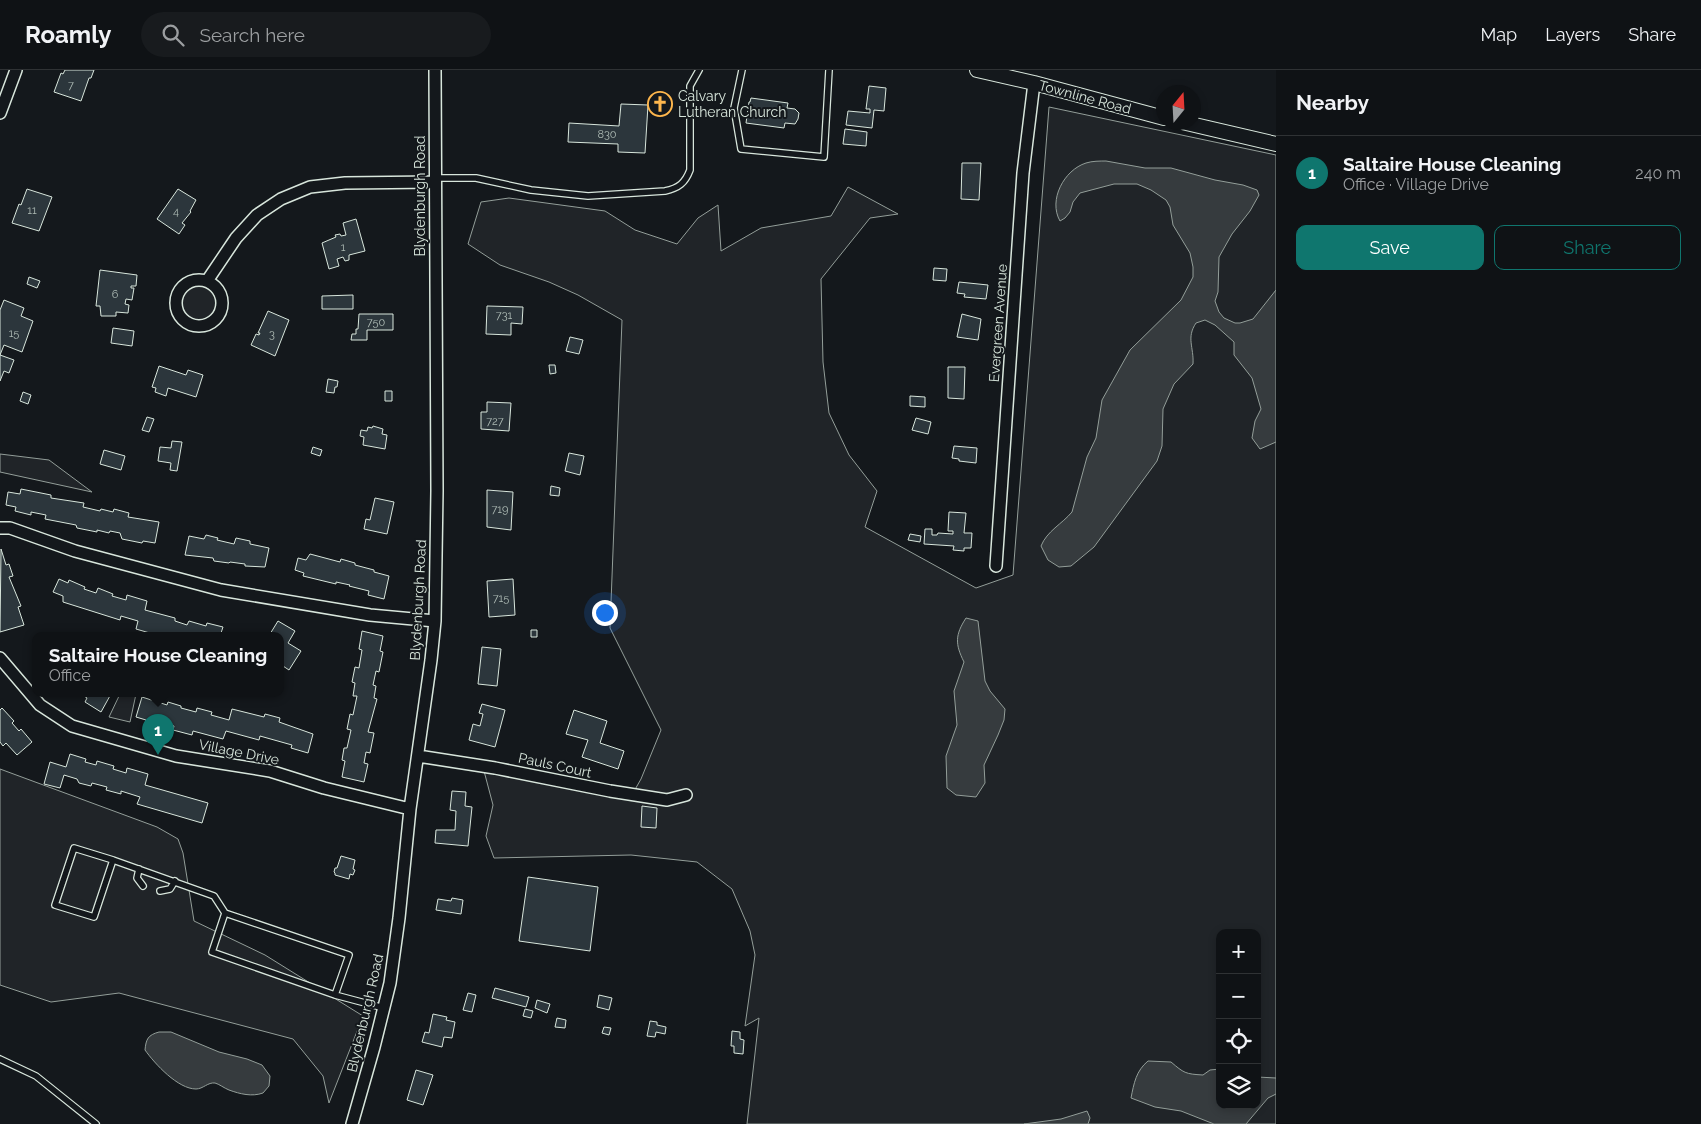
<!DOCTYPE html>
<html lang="en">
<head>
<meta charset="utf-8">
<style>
	body { margin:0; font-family:Raleway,sans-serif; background:#181b1e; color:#f1f3f6 }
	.controls { position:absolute; right:15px; bottom:15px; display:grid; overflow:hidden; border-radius:10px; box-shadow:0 2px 8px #0003 }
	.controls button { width:45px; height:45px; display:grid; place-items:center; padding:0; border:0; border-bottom:1px solid #2f3234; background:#0f1215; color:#f1f3f6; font:25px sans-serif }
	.compass { position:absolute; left:1156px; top:15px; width:45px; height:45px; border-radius:50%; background:#0f1215; box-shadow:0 2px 8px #0003; rotate:18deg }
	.you { position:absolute; left:604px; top:542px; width:18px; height:18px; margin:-12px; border:4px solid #fff; border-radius:50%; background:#1a73e8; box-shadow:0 0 0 8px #1a73e833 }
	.badge { display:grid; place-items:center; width:32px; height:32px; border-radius:50%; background:#0f766e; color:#fff; font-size:16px; font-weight:700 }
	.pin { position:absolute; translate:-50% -41px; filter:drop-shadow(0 1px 2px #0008) }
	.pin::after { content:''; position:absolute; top:26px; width:18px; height:15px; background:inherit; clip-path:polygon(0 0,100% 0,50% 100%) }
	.popup { position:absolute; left:32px; top:562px; width:252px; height:65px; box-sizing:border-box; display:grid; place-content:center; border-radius:10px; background:#0f1215; filter:drop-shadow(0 1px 4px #0005); font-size:16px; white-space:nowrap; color:#9b9ea0 }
	.popup b { font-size:19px; color:#f1f3f6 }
	.popup::after { content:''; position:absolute; left:50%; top:100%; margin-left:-10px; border:10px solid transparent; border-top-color:#0f1215 }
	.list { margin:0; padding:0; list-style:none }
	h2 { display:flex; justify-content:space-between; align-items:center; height:65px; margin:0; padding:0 20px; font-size:21px }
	h2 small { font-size:16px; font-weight:400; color:#9b9ea0 }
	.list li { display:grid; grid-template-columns:32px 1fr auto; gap:15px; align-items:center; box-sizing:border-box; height:75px; padding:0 20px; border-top:1px solid #2f3234 }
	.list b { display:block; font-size:19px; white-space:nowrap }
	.list p { margin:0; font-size:16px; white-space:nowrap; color:#9b9ea0 }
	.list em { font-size:16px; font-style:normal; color:#9b9ea0 }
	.actions { display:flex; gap:10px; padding:15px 20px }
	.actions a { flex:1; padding:11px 0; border:1px solid #0f766e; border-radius:10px; text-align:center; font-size:18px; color:#0f766e }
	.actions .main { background:#0f766e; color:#fff }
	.icon { flex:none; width:28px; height:28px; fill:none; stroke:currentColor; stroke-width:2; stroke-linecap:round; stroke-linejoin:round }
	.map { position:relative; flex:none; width:1276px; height:1054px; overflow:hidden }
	header { display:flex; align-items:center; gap:30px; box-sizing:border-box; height:70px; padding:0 25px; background:#0f1215; border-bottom:1px solid #2f3234 }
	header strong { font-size:24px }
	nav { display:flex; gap:28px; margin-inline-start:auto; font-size:18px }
	.search { width:350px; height:45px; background:#181b1e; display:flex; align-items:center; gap:12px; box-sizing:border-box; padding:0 18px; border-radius:28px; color:#9b9ea0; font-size:19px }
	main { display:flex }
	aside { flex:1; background:#0f1215 }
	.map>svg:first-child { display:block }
	.green { fill:#202428; stroke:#939e99; fill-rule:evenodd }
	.water { fill:#363b3e; stroke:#939e99 }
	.building { fill:#2c363c; stroke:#d8e6dc }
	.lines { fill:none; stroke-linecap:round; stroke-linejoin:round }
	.service-casing { stroke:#d8e6dc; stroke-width:8 }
	.minor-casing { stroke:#d8e6dc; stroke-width:14 }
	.tertiary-casing { stroke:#d8e6dc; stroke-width:16 }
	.service { stroke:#14181c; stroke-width:5.5 }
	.minor { stroke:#14181c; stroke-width:11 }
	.tertiary { stroke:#14181c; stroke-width:14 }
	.labels { text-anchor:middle; stroke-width:4; stroke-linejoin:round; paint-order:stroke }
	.number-label { font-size:11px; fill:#adbab4 }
	.poi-label { font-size:14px; fill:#d8e6dc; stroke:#14181c; text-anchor:start }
	.street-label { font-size:14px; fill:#d8e6dc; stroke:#14181c }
</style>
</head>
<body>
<header>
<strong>Roamly</strong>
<div class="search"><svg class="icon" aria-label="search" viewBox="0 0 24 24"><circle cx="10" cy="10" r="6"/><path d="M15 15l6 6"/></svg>Search here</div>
<nav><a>Map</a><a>Layers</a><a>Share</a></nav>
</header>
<main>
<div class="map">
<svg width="1276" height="1054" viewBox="0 0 1276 1054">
	<rect width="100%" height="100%" fill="#14181c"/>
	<!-- green -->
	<path class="green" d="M1049,37l227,48v969h-529l12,-106 -14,8 10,-71 -5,-24 -18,-42 -35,-27 -66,-7 -137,3 -8,-22 7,-31 -9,-34 145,29 12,-21 20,-49 -51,-102 12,-308 -44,-25 -29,-13 -49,-17 -32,-21 13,-42 28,-4 96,13 30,19 42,14 21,-26 20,-13 3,46 40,-23 70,-12 17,-29 50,27 -28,4 -49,61 2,83 6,51 20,42 28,36 -12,36 111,61 37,-13zM1220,863h37v172h-37z
		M180 233a20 20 0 1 1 40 0a20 20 0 1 1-40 0Z
		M0,384l49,6 43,32 -92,-20z
		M120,624h16l-6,28 -21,-5z
		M0,699l157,58 21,12 5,14 11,68 71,34 98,61 -34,87 -6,-27 -30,-37 -174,-46 -68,9 -51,-17z"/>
	<!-- water -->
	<path class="water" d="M1106,91l39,7h26l44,12 28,5 14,5 2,5 -9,16 -18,23 -13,23 -1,35 -3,9 4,11 5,6 11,5h5l13,-4 23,-29v152l-16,7 -8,-11 3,-17 6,-12 -9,-31 -18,-23v-13l-19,-17 -10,-5 -9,3c-10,15 -2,24 -3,41l-19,20 -11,25 -1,37 -5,15 -63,86 -23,19 -12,1 -11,-7 -7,-14c6,-15 21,-22 31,-34l15,-55 9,-19 6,-38 28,-50 51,-50 12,-23v-10l-3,-14 -17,-28 -3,-18 -4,-7 -15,-10 -14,-6h-23l-34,9 -7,9 -3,10 -5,6 -5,3c-12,-21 4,-51 26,-58 6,-2 14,-2 20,-2z
		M966,548l12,3 7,60 5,10 15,18 -1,11 -6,15 -14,30 1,18 -9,14 -20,-2 -9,-7 -1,-32 11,-31 -3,-34 10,-29c-9,-18 -9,-27 2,-44z
		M159,962h12l48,20 28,7 15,6 8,11 -1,10 -6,7c-11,4 -23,1 -34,-3 -5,-2 -10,-6 -14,-7 -7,-1 -12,6 -19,6 -18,0 -41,-25 -51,-39 1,-11 3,-15 14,-18z
		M1148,991l23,1c13,11 14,12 32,13l7,-5 10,-1v36h37v-28l19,1v16l-8,4 -22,26h-32l-33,-13 -26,-4 -24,-9c3,-15 5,-27 17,-37z
		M1087,1041l3,7 -2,6h-64l37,-5z"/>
	<!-- building -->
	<path class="building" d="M65,0h29l-3,8h-2l-8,23 -27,-9 7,-19 2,1z
		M869,16l17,2 -2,23 -10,-1 -2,18 -26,-3 2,-14 22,2v-4h-4z
		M751,28l37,5 -1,5 8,1 4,4 -1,6 -3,5 -10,-1 -1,5 -38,-5 3,-21h1z
		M621,34l27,1 -3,48 -27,-1v-8l-50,-2 1,-19 50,3z
		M845,59l22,3 -1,14 -23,-2z
		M962,93h19l-2,37 -18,-1z
		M27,119l25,8 -13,34 -27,-8 7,-19 2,1z
		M178,119l18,11 -6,11 1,1 -9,11 3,2 -6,9 -22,-15z
		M356,149l9,32 -16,4v5l-4,1 -2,-4 -6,2 2,7 -10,3 -7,-26 14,-6 -1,-2 5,-1 1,2 5,-1 -3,-12z
		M934,198l13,1 -1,12 -13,-1z
		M100,200l37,5 -1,11h-5v2h3l-2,12 -6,-1 -1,5 4,1 -1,8 -12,-1v4h-15l-1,-10h-4z
		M29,207l11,4 -3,7 -10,-4z
		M959,212l29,3 -2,14 -22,-2 1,-3 -8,-1z
		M353,225v14h-31v-13z
		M4,230l20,8 -3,8 12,5 -11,31 -18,-7 -4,10v-45z
		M487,236l36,1 -1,17 -11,-1v12l-25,-1z
		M268,241l21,9 -14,36 -24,-11 5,-11 3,1 1,-2h-2z
		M359,244h34v16h-26v10h-16l1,-6h4v-5h2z
		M962,244l19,5 -3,21 -21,-3z
		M113,258l21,3 -2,15 -21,-3z
		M570,267l13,3 -4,14 -13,-3z
		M0,285l14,5 -5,13 -5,-2 -4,10z
		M549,295h6l1,8 -6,1z
		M159,296l27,9 2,-5 15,5 -7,22 -28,-9 -2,8 -11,-4 1,-4 -4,-1z
		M948,297h17l-1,32 -16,-1z
		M328,309l10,2 -1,6h-2l-1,6 -8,-1z
		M385,321h7v10h-7z
		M23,322l8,3 -3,9 -8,-3z
		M910,326l15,1v10l-15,-1z
		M487,332l24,1 -2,28 -28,-2v-17h6z
		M147,347l7,2 -5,13 -7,-2z
		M916,348l15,4 -3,12 -16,-4z
		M373,356l10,3 -1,5 5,1 -2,14 -22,-4 1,-8 -4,-1 1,-6 6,1 1,-4 4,1z
		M172,371l10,1 -5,29 -7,-1 1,-7 -13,-2 2,-14 11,1z
		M954,376l23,2 -1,15 -17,-2v-2l-7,-1z
		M313,377l9,3 -2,6 -9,-3z
		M104,380l21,6 -4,14 -21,-6z
		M569,383l15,3 -4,19 -15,-4z
		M551,416l9,2 -1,8 -9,-1z
		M21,419l30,6v3l33,5 -1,4 17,4 1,-2 12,3 1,-3 15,4 -1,4 31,5 -4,21 -12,-2 -1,2 -20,-4 -2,-6 -10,-2 -1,2 -12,-3v2l-20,-4 -1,-3 -31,-6 1,-4 -15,-3v3l-16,-4 1,-4 -10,-2 2,-13 12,2z
		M487,420l26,2 -2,38 -24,-3z
		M375,428l19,4 -7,32 -23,-5 2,-10 4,1z
		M949,442l17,1 -2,20h8l-1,15h-7v3l-11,-1 1,-4 -30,-2 1,-15h7v6h5l1,-2 15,1v-3h-5z
		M910,464l11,2 -1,6 -12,-2z
		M206,465l12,3 -1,2 17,4 2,-6 14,3v3l19,4 -4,19 -20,-1v-2l-15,-2 -1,1 -15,-2 -1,-3 -28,-3 4,-19 15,3z
		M1,479l5,16 3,-1 4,12 -4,1 12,29 -3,1 6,18 -24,7z
		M310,484l30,8 1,-3 14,4v2l19,5v2l15,4 -5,23 -16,-4 1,-4 -20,-5 1,-1 -14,-3v2l-33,-8 1,-3 -9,-3 3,-12 8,2z
		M59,509l9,4 1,-3 16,7 -1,2 12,4 2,-5 15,6 -1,2 14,4 1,-5 20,6 -2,9 30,8v3l12,4 2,-4 17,5 1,-3 16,4 -3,9h-60l-24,-7 2,-8 -17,-5 -1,4 -57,-18v-6l-10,-4z
		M513,509l2,36 -26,2 -2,-36z
		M278,551l17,10 -7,12 13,8 -12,19 -9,-6v-28h-8l-2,-2z
		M531,560h6v7h-6z
		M362,561l21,5 -3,15 3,1 -4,20 -3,-1 -3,14 3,1 -2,12 3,1 -9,33 6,1 -4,20 -4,-1 -2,11 4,1 -4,18 -22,-5 3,-16 -3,-1 2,-12h3l4,-18 -4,-1 3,-15 3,1 4,-19h-4l2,-13 -3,-1 3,-15 4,1 3,-18 -3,-1z
		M482,577l19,2 -4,37 -19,-2z
		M81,624h30l-10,18 -16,-10 2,-4z
		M142,627l25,8 1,-3 13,4v2l15,4 1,-4 15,4 -1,3 18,5 3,-11 32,8 1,-3 15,4 -1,4 34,12 -5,19 -17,-5 1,-3 -32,-9 -1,4 -33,-9 -3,8 -30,-8 -1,4 -19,-5 1,-4 -12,-3 -1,4 -16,-4 1,-3 -10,-3z
		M482,634l23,6 -10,37 -26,-7 4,-16 7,2 3,-12 -4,-1z
		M2,638l12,13 -2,2 7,8 2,-2 11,13 -15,13 -11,-12 -3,3 -3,-4v-32z
		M574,640l33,11 -7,22 24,8 -6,18 -36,-12 6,-17 -22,-6z
		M70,684l16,5 -1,3 11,3 1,-4 17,5 -1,3 13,4 1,-5 21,6 -3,11 63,18 -6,20 -65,-19 3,-7 -19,-6v3l-15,-4 1,-3 -15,-4 -1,3 -12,-3 -2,-4 -13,-4 -4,13 -16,-4 6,-22 16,5z
		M452,721l14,1 -1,14 7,1 -4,39 -33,-3 1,-13h19l1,-19 -6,-1z
		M642,736l15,2 -1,20 -15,-1z
		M341,786l14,4 -2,9 2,1 -2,5 -3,-1 -1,5 -14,-4v-2l-1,-1 1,-4h2z
		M528,807l70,10 -8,64 -71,-10z
		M452,828l11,2 -2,14 -25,-4 2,-11 13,2z
		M495,918l34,9 -3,10 -34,-9z
		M468,923l8,2 -4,17 -9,-2z
		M599,925l13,3 -3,12 -12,-3z
		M537,930l13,4 -3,9 -12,-5z
		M525,939l8,2 -2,7 -8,-2z
		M433,944l14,3 -1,3 9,2 -3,16 -8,-1 -2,10 -20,-5 3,-10 4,1z
		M557,948l9,2 -1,8 -10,-1z
		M650,951l7,1v3l9,2 -1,7 -9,-2 -1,5 -8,-1z
		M604,957l7,1 -2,7 -7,-2z
		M732,961l8,1v7l4,1 -1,14 -9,-1v-7h-3z
		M416,1000l17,5 -10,30 -16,-5z"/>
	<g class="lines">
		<defs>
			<path id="service" d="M742,0l-8,38 7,41 83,8 5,-87
				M435,108h41l55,12 57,6 77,-5c14,-3 20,-8 25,-21v-84l9,-16
				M113,790l-39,-12 -19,57 39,12 19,-57 101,36 11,17
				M139,799l-2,9 6,8
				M160,821l10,-2 5,-8
				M335,925l-123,-43 13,-39 124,42 -14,40 49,13
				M0,989l36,17 60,48"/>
			<path id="minor" d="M0,43l16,-43
				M176 233a23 23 0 1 1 46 0a23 23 0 1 1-46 0Z
				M207,211l29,-43 21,-23 24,-16 29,-12 35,-4 90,-1
				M0,458h10l65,23 146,39 149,25 65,6
				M996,496l27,-393 11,-90
				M0,588l40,47 32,21 104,30 94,15 54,17 86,21
				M418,686l77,12 115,23 57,9 19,-5
				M352,1054l22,-77 16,-64 9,-65 11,-109 21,-149 4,-39 2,-130 -2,-421"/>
			<path id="tertiary" d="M977,0l57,13 130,35
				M1182,52l94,22"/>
		</defs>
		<!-- service casing -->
		<use href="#service" class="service-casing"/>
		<!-- minor casing -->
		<use href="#minor" class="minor-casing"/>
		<!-- tertiary casing -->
		<use href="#tertiary" class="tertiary-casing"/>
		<!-- service -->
		<use href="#service" class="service"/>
		<!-- minor -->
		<use href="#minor" class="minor"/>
		<!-- tertiary -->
		<use href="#tertiary" class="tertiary"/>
	</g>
	<!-- icons -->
	<defs>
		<symbol id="church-ring" viewBox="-11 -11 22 22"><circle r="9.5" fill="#14181c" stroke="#ffb74d" stroke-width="1.5"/><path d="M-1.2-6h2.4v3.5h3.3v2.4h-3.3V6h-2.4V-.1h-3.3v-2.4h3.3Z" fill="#ffb74d"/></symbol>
	</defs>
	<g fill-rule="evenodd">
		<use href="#church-ring" x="646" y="20" width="28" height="28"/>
	</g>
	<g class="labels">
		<!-- number labels -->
		<g class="number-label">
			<text x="71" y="19">7</text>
			<text x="607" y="68">830</text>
			<text x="32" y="144">11</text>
			<text x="176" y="145">4</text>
			<text x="343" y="181">1</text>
			<text x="115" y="228">6</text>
			<text x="504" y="249">731</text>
			<text x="376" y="256">750</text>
			<text x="14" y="267">15</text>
			<text x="272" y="268">3</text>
			<text x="495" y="355">727</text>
			<text x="500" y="443">719</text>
			<text x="501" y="532">715</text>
		</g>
		<!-- poi labels -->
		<g class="poi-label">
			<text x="678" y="31">Calvary<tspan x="678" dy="16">Lutheran Church</tspan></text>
		</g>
		<!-- street labels -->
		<g class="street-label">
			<text transform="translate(1085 27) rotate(15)" y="5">Townline Road</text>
			<text transform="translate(420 126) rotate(-90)" y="5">Blydenburgh Road</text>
			<text transform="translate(998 253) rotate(-86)" y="5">Evergreen Avenue</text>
			<text transform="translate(418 530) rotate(-87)" y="5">Blydenburgh Road</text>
			<text transform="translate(239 682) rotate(11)" y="5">Village Drive</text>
			<text transform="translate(555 695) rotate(12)" y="5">Pauls Court</text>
			<text transform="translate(365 943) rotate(-77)" y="5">Blydenburgh Road</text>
		</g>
	</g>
</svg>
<div class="controls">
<button>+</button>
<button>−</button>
<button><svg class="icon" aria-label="locate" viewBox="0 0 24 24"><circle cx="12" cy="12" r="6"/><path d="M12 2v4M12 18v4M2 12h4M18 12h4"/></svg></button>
<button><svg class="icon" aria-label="layers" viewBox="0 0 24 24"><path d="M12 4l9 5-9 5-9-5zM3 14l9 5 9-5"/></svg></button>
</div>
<svg class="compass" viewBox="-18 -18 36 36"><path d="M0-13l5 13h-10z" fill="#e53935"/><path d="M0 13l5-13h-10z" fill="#9b9ea0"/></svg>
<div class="you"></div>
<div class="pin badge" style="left:158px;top:685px">1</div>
<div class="popup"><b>Saltaire House Cleaning</b>Office</div>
</div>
<aside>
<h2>Nearby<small></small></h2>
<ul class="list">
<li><span class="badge">1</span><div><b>Saltaire House Cleaning</b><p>Office · Village Drive</p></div><em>240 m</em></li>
</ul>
<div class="actions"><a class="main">Save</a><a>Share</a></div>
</aside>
</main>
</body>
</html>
